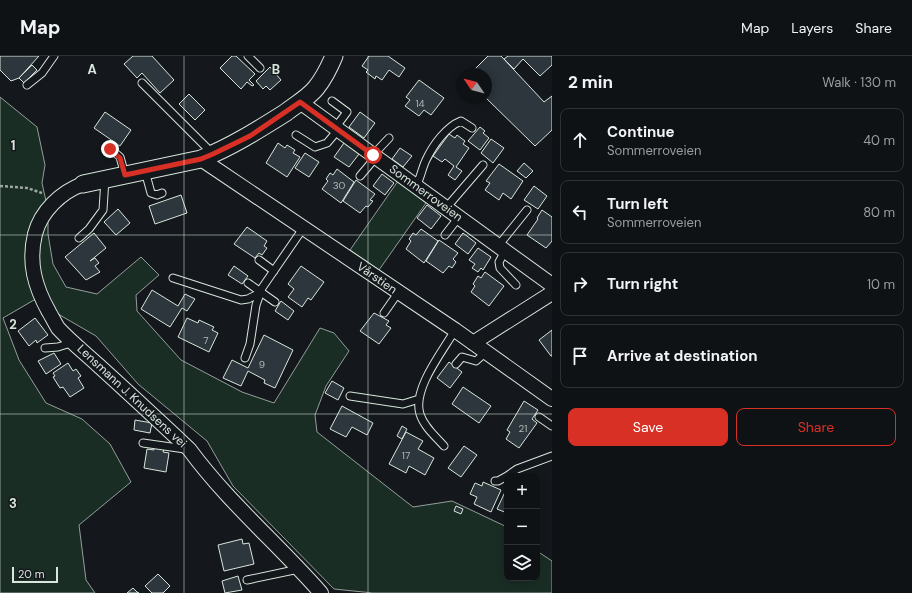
<!DOCTYPE html>
<html lang="en">
<head>
<meta charset="utf-8">
<style>
	body { margin:0; font-family:"DM Sans",sans-serif; background:#181b1e; color:#f1f3f6 }
	.controls { position:absolute; right:12px; bottom:12px; display:grid; overflow:hidden; border-radius:8px; box-shadow:0 2px 10px #0003 }
	.controls button { width:36px; height:36px; display:grid; place-items:center; padding:0; border:0; border-bottom:1px solid #2f3234; background:#0f1215; color:#f1f3f6; font:20px sans-serif }
	.compass { position:absolute; left:456px; top:12px; width:36px; height:36px; border-radius:50%; background:#0f1215; box-shadow:0 2px 10px #0003; rotate:305deg }
	.scale { position:absolute; left:12px; bottom:10px; width:46px; box-sizing:border-box; padding-left:4px; border:2px solid #d8e6dc; border-top:0; font-size:11px; line-height:14px; white-space:nowrap; color:#d8e6dc; -webkit-text-stroke:3px #14181c; paint-order:stroke }
	.stop { position:absolute; width:12px; height:12px; margin:-9px; border:3px solid #d93025; border-radius:50%; background:#fff }
	.stop.end { background:#d93025; border-color:#fff; box-shadow:0 1px 4px #0008 }
	.list { margin:0; padding:0; list-style:none }
	h2 { display:flex; justify-content:space-between; align-items:center; height:52px; margin:0; padding:0 16px; font-size:17px }
	h2 small { font-size:13px; font-weight:400; color:#9b9ea0 }
	.list li { display:grid; grid-template-columns:26px 1fr auto; gap:12px; align-items:center; box-sizing:border-box; height:64px; margin:0 8px 8px; padding:0 8px; border:1px solid #2f3234; border-radius:8px }
	.list b { display:block; font-size:15px; white-space:nowrap }
	.list p { margin:0; font-size:13px; white-space:nowrap; color:#9b9ea0 }
	.list em { font-size:13px; font-style:normal; color:#9b9ea0 }
	.actions { display:flex; gap:8px; padding:12px 16px }
	.actions a { flex:1; padding:9px 0; border:1px solid #d93025; border-radius:8px; text-align:center; font-size:14px; color:#d93025 }
	.actions .main { background:#d93025; color:#fff }
	.icon { flex:none; width:22px; height:22px; fill:none; stroke:currentColor; stroke-width:2; stroke-linecap:round; stroke-linejoin:round }
	.map { position:relative; flex:none; width:552px; height:537px; overflow:hidden }
	header { display:flex; align-items:center; gap:24px; box-sizing:border-box; height:56px; padding:0 20px; background:#0f1215; border-bottom:1px solid #2f3234 }
	header strong { font-size:19px }
	nav { display:flex; gap:22px; margin-inline-start:auto; font-size:14px }
	main { display:flex }
	aside { flex:1; background:#0f1215 }
	.map>svg:first-child { display:block }
	.green { fill:#1a2d24; stroke:#939e99 }
	.building { fill:#2c363c; stroke:#d8e6dc }
	.lines { fill:none; stroke-linecap:round; stroke-linejoin:round }
	.service-casing { stroke:#d8e6dc; stroke-width:9 }
	.minor-casing { stroke:#d8e6dc; stroke-width:16 }
	.tertiary-casing { stroke:#d8e6dc; stroke-width:19 }
	.path { stroke:#9da8a2; stroke-width:2.5; stroke-dasharray:3 2; stroke-linecap:butt }
	.service { stroke:#14181c; stroke-width:7 }
	.minor { stroke:#14181c; stroke-width:14 }
	.tertiary { stroke:#14181c; stroke-width:17 }
	.route { stroke:#d93025; stroke-width:5 }
	.grid { fill:none; stroke:#d8e6dc; stroke-width:1; stroke-opacity:0.55 }
	.labels { text-anchor:middle; stroke-width:3; stroke-linejoin:round; paint-order:stroke }
	.number-label { font-size:10px; fill:#adbab4 }
	.street-label { font-size:12px; fill:#d8e6dc; stroke:#14181c }
	.grid-label { font-size:13px; text-anchor:middle; font-weight:bold; fill:#d8e6dc; stroke:#14181c; stroke-width:3; stroke-linejoin:round; paint-order:stroke }
</style>
</head>
<body>
<header>
<strong>Map</strong>
<nav><a>Map</a><a>Layers</a><a>Share</a></nav>
</header>
<main>
<div class="map">
<svg width="552" height="537" viewBox="0 0 552 537">
	<rect width="100%" height="100%" fill="#14181c"/>
	<!-- green -->
	<path class="green" d="M0,41l37,30 8,38 -3,18 6,27v24l5,30 13,23 31,7 44,-37 18,18 -23,20 1,16 44,49 61,32 32,11 46,-75 14,5 15,18 -23,35 -11,29 2,17 96,75 39,-6 55,26v51h30v-27l15,10v32h-179l-39,-4 -101,-103 -26,-45 -69,-57 -42,-48 -62,-36 -31,18 16,42 27,43 36,16 28,25 21,38 -52,43 7,55 9,13h-95z
		M398,125l28,22 -47,67 -29,-20z"/>
	<!-- building -->
	<path class="building" d="M0,0h39l-20,22 -8,3 -11,-11z
		M133,0h19l22,24 -14,13 -18,-20 -5,5 -13,-14z
		M232,0h4l19,18 -6,6 5,5 -2,1 -5,-4 -6,7 -21,-21z
		M369,0h19l17,12 -6,9 -10,-7 -7,10 -6,-4 -1,3 -9,-7 2,-2 -6,-4z
		M488,0h13l43,46 8,-6v34l-17,16 -49,-48v-24h-16z
		M508,0h44v9l-12,11 -17,-17 -9,10 -10,-10z
		M32,9l5,5 -13,13 -5,-5z
		M270,11l11,13 -11,10 -4,-4 -3,3 -7,-8z
		M419,24l25,18 -13,17 -7,-5 -5,6 -14,-10 5,-6 -4,-3z
		M189,38l16,16 -10,10 -16,-16z
		M105,56l26,18 -11,16 -26,-18z
		M360,56l15,11 -11,15 -15,-11z
		M480,71l5,4 -2,2 6,5 -9,12 -12,-9z
		M449,78l6,4 2,-3 8,6 -2,3 6,4 -13,19 6,4 -7,9 -7,-5 6,-9 -9,-7 -3,3 -9,-6z
		M491,83l13,9 -11,15 -12,-10z
		M278,87l7,5 2,-3 8,5 -2,3 7,4 -13,20 -21,-14z
		M344,87l15,11 -10,13 -15,-10z
		M400,92l12,8 -9,11 -11,-8z
		M305,97l14,9 -10,15 -14,-9z
		M524,107l9,8 -7,7 -9,-7z
		M499,108l24,17 -12,18 -8,-6 -4,7 -14,-10 5,-7 -4,-2z
		M337,113l17,13 -13,21 -19,-14 6,-8 -2,-2 4,-6 3,2z
		M382,118l12,9 -9,12 -12,-9z
		M356,124l19,14 -5,6 3,1 -5,6 -2,-1 -6,7 -17,-12z
		M534,130l13,10 -9,13 -14,-9z
		M181,139l6,18 -32,11 -6,-18z
		M427,149l14,11 -10,13 -14,-11z
		M118,153l12,14 -14,12 -12,-13z
		M542,154l10,7v24l-6,7 -19,-13 11,-16 -1,-1z
		M247,171l20,14 -3,5 3,2 -5,7 -3,-2 -4,5 -21,-14z
		M421,173l17,12 -14,22 -18,-14 5,-8 -2,-2 4,-6 3,2z
		M94,177l12,15 -16,13 5,-3 4,5 -4,3 5,6 -14,8 -21,-23z
		M463,177l13,10 -8,11 -13,-10z
		M439,184l19,13 -5,6 3,3 -4,6 -3,-2 -6,7 -17,-12z
		M478,192l13,9 -8,13 -2,-2 -3,4 -6,-4 3,-4 -6,-4z
		M234,210l14,10 -6,8 -14,-9z
		M301,210l23,16 -13,18 -3,-2 -6,9 -14,-10 6,-8 -6,-5z
		M485,216l19,14 -15,20 -18,-14 4,-6 -2,-2 5,-8 3,2z
		M152,234l26,16 7,-12 10,5 -8,12 -5,-3 -12,19 -29,-18z
		M281,245l13,10 -6,9 -13,-9z
		M374,257l15,8 -3,4 5,3 -12,16 -19,-13z
		M35,262l13,17 -11,8 -1,-3 -7,6 -11,-15z
		M187,262l11,5 1,-3 15,7 -2,3 6,3 -9,19 -31,-15z
		M552,274v26h-1l-12,-16z
		M264,279l29,15 -18,38 -11,-5 1,-3 -17,-9 -7,15 -18,-8 9,-18 16,8z
		M54,297l7,11 -15,10 -8,-13z
		M449,306l13,10 -12,16 -13,-10z
		M68,307l5,8 3,-2 5,7 -3,2 6,10 -14,9 -7,-10 -3,1 -7,-11 2,-1 -2,-3z
		M332,325l12,7 -6,12 -13,-7z
		M463,331l28,19 -12,17 -27,-19z
		M524,345l14,9 -6,9 5,4 -18,25 -13,-9 4,-7 -3,-2z
		M342,350l31,17 -6,12 -15,-8 -6,10 -16,-8z
		M135,364l17,3 -2,10 -16,-3z
		M402,370l5,3 -5,10 -5,-3z
		M406,376l17,9 -5,8 16,9 -9,17 -16,-9 -3,7 -17,-9z
		M464,390l13,9 -16,22 -13,-9z
		M154,391l10,2 -1,3 6,1 -3,19 -22,-4 3,-19 7,1z
		M483,426l18,8 -10,22 -17,-8 3,-7 -7,-3 5,-11 7,3z
		M505,436l2,1v20l-10,-4z
		M456,450l7,3 -2,5 -7,-3z
		M242,483l1,5 6,-1 5,21 -30,7 -6,-26z
		M158,518l12,12 -7,7h-11l-7,-7z
		M238,520l4,14 -17,3 -3,-12z
		M133,532l4,4 2,1h-12z"/>
	<g class="lines">
		<defs>
			<path id="service" d="M248,0l12,12
				M142,27l71,71
				M27,29l15,-12 12,-17
				M332,45l15,11 -12,16
				M296,79l19,12 12,-4 11,-13
				M111,93l9,8 5,18
				M373,99l16,-17
				M145,115l6,22 6,2 5,-2
				M360,120l16,-19
				M416,130c5,-9 6,-18 10,-26 7,-15 20,-33 35,-39l11,7
				M446,152l37,-43
				M445,179l14,-18
				M79,182l10,-9 14,-19 2,-31
				M498,190l29,-36
				M505,195l-6,11 1,6 16,17
				M259,204l15,11
				M173,222l68,22 7,-1 12,-6
				M248,227l27,19
				M384,257l14,-20
				M45,292l13,-1 16,-5
				M245,302l5,-14 6,-39 6,-17 42,-61
				M456,308l6,-7 14,4 10,-9
				M350,340l53,8 16,-5
				M539,361l13,9
				M143,387l42,6
				M444,390c-8,-9 -20,-19 -24,-32 -8,-25 23,-63 35,-84
				M507,420l10,-7 35,-13
				M495,425h3l9,-5
				M247,524l52,-11"/>
			<path id="minor" d="M300,46l252,183
				M201,103l254,171 97,69
				M83,128c-22,8 -42,27 -48,50 -7,29 0,53 14,78 3,5 6,11 9,16 12,13 27,25 40,37 31,28 61,56 91,84 39,53 89,95 132,144
				M473,287l79,-50"/>
			<path id="tertiary" d="M83,128l118,-25c30,-12 57,-29 84,-46 10,-8 23,-15 31,-25 8,-10 13,-20 18,-32"/>
		</defs>
		<!-- service casing -->
		<use href="#service" class="service-casing"/>
		<!-- minor casing -->
		<use href="#minor" class="minor-casing"/>
		<!-- tertiary casing -->
		<use href="#tertiary" class="tertiary-casing"/>
		<!-- path -->
		<path class="path" d="M0,130l27,2 15,5"/>
		<!-- service -->
		<use href="#service" class="service"/>
		<!-- minor -->
		<use href="#minor" class="minor"/>
		<!-- tertiary -->
		<use href="#tertiary" class="tertiary"/>
	</g>
	<g class="lines">
		<!-- route -->
		<path class="route" d="M110,93l10,9 5,17 76,-16 12,-5 37,-18 50,-34 73,53"/>
	</g>
	<!-- grid -->
	<path class="grid" d="M184,0v537M368,0v537M0,179h552M0,358h552"/>
	<g class="labels">
		<!-- number labels -->
		<g class="number-label">
			<text x="420" y="51">14</text>
			<text x="339" y="133">30</text>
			<text x="206" y="288">7</text>
			<text x="262" y="312">9</text>
			<text x="523" y="376">21</text>
			<text x="406" y="403">17</text>
		</g>
		<!-- street labels -->
		<g class="street-label">
			<text transform="translate(426 137) rotate(36)" y="4">Sommerroveien</text>
			<text transform="translate(377 222) rotate(35)" y="4">Vårstien</text>
			<text transform="translate(132 340) rotate(43)" y="4">Lensmann J. Knudsens vei</text>
		</g>
	</g>
	<g class="grid-label">
		<text x="92" y="18">A</text>
		<text x="276" y="18">B</text>
		<text x="13" y="94">1</text>
		<text x="13" y="273">2</text>
		<text x="13" y="452">3</text>
	</g>
</svg>
<div class="controls">
<button>+</button>
<button>−</button>
<button><svg class="icon" aria-label="layers" viewBox="0 0 24 24"><path d="M12 4l9 5-9 5-9-5zM3 14l9 5 9-5"/></svg></button>
</div>
<svg class="compass" viewBox="-18 -18 36 36"><path d="M0-13l5 13h-10z" fill="#e53935"/><path d="M0 13l5-13h-10z" fill="#9b9ea0"/></svg>
<div class="scale">20 m</div>
<div class="stop" style="left:373px;top:99px"></div>
<div class="stop end" style="left:110px;top:93px"></div>
</div>
<aside>
<h2>2 min<small>Walk · 130 m</small></h2>
<ul class="list">
<li><svg class="icon" aria-label="ahead" viewBox="0 0 24 24"><path d="M12 20V5M6 11l6-6 6 6"/></svg><div><b>Continue</b><p>Sommerroveien</p></div><em>40 m</em></li>
<li><svg class="icon" aria-label="left" viewBox="0 0 24 24"><path d="M17 20v-9H6M10 6l-5 5 5 5"/></svg><div><b>Turn left</b><p>Sommerroveien</p></div><em>80 m</em></li>
<li><svg class="icon" aria-label="right" viewBox="0 0 24 24"><path d="M7 20v-9h11M14 6l5 5-5 5"/></svg><div><b>Turn right</b></div><em>10 m</em></li>
<li><svg class="icon" aria-label="arrive" viewBox="0 0 24 24"><path d="M6 21V4h12l-3 4 3 4H6"/></svg><div><b>Arrive at destination</b></div></li>
</ul>
<div class="actions"><a class="main">Save</a><a>Share</a></div>
</aside>
</main>
</body>
</html>
